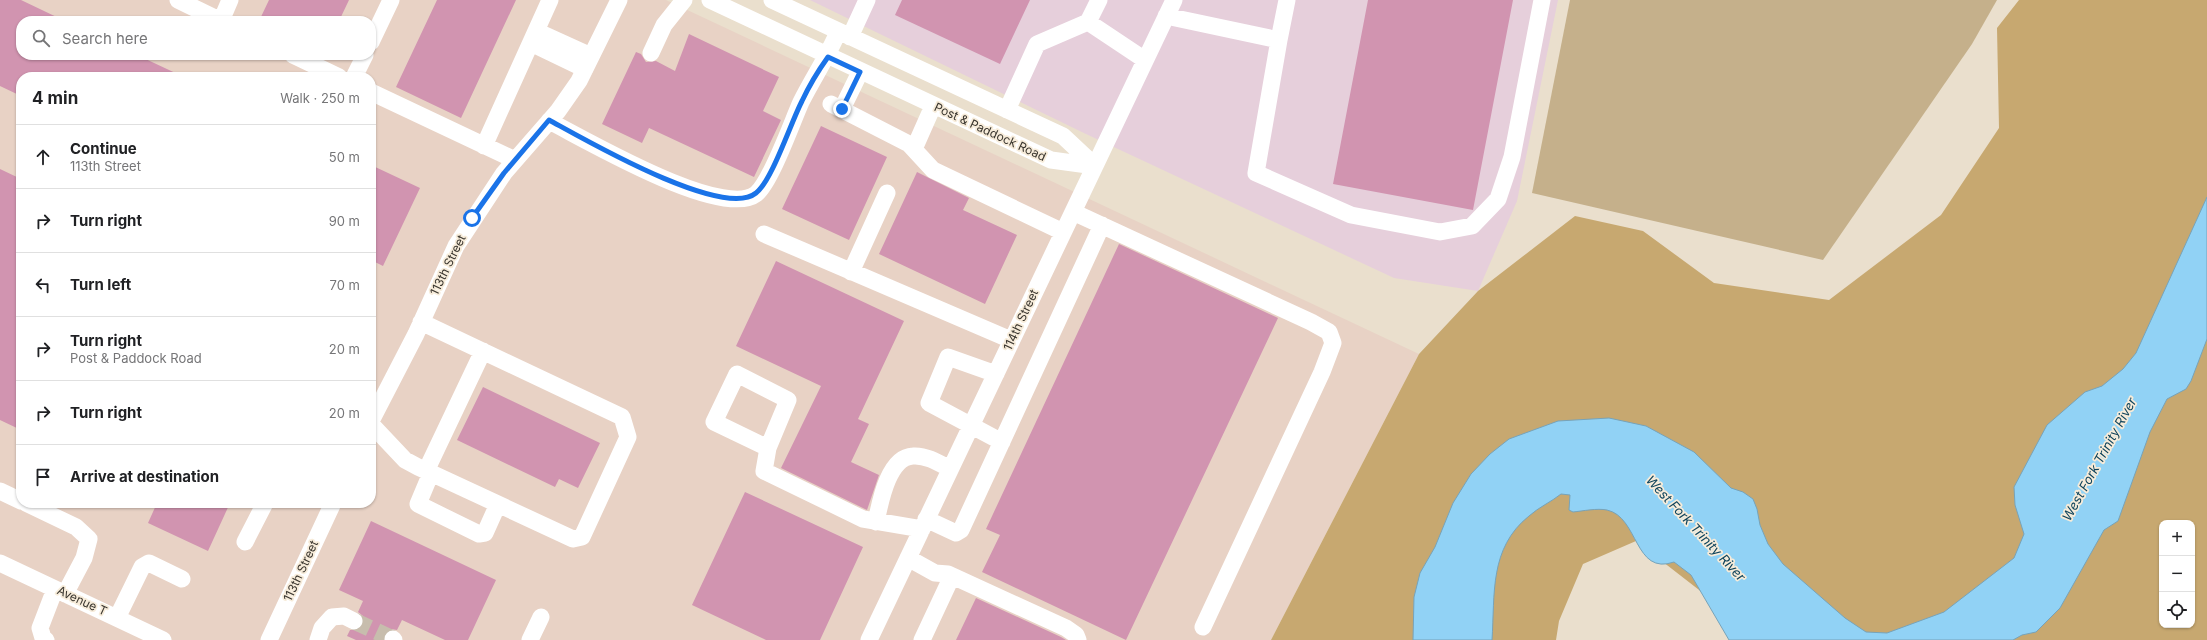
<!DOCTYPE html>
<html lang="en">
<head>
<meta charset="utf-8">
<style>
	body { margin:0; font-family:Inter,sans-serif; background:#f6f6f6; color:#202124 }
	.controls { position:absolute; right:12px; bottom:12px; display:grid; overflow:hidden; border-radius:8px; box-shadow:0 1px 3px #0004 }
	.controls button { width:36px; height:36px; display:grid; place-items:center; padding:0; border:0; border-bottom:1px solid #e0e0e0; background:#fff; color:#202124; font:20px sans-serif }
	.stop { position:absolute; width:12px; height:12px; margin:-9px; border:3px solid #1a73e8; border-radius:50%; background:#fff }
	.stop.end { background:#1a73e8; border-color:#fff; box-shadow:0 1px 4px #0008 }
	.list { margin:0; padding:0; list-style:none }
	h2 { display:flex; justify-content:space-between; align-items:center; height:52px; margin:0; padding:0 16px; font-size:17px }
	h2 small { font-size:13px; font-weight:400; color:#757577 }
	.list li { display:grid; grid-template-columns:26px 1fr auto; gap:12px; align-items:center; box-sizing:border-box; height:64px; padding:0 16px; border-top:1px solid #e0e0e0 }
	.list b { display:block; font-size:15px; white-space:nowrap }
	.list p { margin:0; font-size:13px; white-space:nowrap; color:#757577 }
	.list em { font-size:13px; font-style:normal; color:#757577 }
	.icon { flex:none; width:22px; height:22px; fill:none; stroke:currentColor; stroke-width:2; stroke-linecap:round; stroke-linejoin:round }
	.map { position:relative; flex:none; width:2207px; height:640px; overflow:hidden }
	.search { position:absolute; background:#fff; box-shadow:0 1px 3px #0004; left:16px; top:16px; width:360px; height:44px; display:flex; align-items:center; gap:10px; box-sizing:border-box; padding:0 14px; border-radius:16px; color:#757577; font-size:15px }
	.panel { position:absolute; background:#fff; box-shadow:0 1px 3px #0004; left:16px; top:72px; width:360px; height:436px; border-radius:16px }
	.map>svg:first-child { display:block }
	.commercial { fill:#e8d2c5; fill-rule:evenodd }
	.industrial { fill:#e6cfdb }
	.green { fill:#c5b08b }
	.forest { fill:#c7a870; fill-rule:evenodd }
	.water { fill:#91d2f5; stroke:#77a3b9 }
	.building { fill:#d194b0 }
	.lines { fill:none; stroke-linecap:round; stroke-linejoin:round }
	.minor-tunnel { stroke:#c7bdad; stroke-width:17; stroke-dasharray:17 8; stroke-linecap:butt }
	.minor { stroke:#fff; stroke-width:17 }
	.route { stroke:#1a73e8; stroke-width:5 }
	.labels { text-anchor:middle; stroke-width:3.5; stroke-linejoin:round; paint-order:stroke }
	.street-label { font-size:12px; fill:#39352e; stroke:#f7ecda }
	.water-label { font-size:13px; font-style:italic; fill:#0f445c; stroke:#f7ecda }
</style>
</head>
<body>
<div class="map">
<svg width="2207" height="640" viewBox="0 0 2207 640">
	<rect width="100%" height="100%" fill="#eadfcd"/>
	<!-- commercial -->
	<path class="commercial" d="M0,0h666l753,354 -148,286h-1271zM21,21h350v34h-350zM21,77h350v426h-350z"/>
	<!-- industrial -->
	<path class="industrial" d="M810,0h748l-41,201 -39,90 -84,-13 -308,-144z"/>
	<!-- green -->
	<path class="green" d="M1570,0h427l-25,44 -149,216 -291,-67z"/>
	<!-- forest -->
	<path class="forest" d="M2019,0h188v640h-457l-29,-33 -85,-66 -53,23 -24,57 -3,19h-285l148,-286 59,-63 97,-75 68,15 71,52 115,17 112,-85 58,-87 -2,-100zM2162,523h30v102h-30z"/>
	<!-- water -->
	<path class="water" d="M2207,197v142l-16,42 -5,8 -19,10 -17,33 -32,89 -14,9 -44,78 -24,24 -14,3 -9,5h-284l-38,-65 -17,-13c-40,14 -35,-45 -67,-52 -10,-2 -24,1 -34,2l-4,-2 1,-15 -9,-1c-10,8 -22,13 -32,22 -40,32 -34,78 -37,124h-79l1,-43 6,-24 15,-26 18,-44 18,-29 19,-20 19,-15 49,-18 51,-3 37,8 48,26 37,36 12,4 10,7 4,10 3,16 8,19 15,20 62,54 21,14 21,1 57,-21 70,-54 10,-24 -9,-29 -1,-18 33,-62 38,-33 17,-6 21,-17 13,-16z"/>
	<!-- building -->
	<path class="building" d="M0,0h21l44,21h-44v34h116l47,22h-163v19l-21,-10z
		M269,0h80l-10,21h-80z
		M437,0h79l-55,118 -65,-31z
		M902,0h128l-30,64 -105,-49z
		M1368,0h145l-40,210 -140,-26z
		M689,34l90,43 -16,34 18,9 -27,57 -105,-49 -7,15 -40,-19 34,-72 5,2 5,8 10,-1 19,10z
		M821,126l66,31 -38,83 -67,-31z
		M371,165l49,23 -37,78 -12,-6z
		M0,169l21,10v251l-21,-10z
		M917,172l52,26 -6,12 54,25 -32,69 -106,-50z
		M1119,244l159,74 -152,322 -144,-68 18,-37 -14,-6z
		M776,261l128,60 -46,98 11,5 -18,38 28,13 -12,35 -86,-42 40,-82 -85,-40z
		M483,387l117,56 -22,45 -19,-9 -4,8 -98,-47z
		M745,492l118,55 -43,93h-54l-74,-35z
		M157,503h73l-22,48 -60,-28z
		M371,521l125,59 -28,60h-23l-43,-20 -5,10 -6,-1 -5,3 -3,8h-27l-9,-4 3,-6h9l4,-5v-9l-5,-4 5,-11 -24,-11z
		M976,598l85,39 5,3h-110z"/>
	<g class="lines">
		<!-- minor-tunnel -->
		<path class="minor-tunnel" d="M354,621l39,18"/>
		<!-- minor -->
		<path class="minor" d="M178,0l43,21
			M710,0l341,160 44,6
			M772,0l291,136 32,30
			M1099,0l-11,22 57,38
			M1166,16l113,24 8,-40
			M221,21l9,-21
			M536,31l55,25
			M850,37l17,-37
			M1279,40l-23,133 95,42 89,17 32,-6 26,-27 14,-42 30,-157
			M371,42l20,-42
			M531,43l54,26
			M651,53l13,-28 20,-25
			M293,55l46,22
			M354,77l11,-22
			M371,92l144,68
			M831,104l78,40 24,26 130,62
			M842,109l18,-37
			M1007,110l30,-66 51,-22
			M549,121c36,18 173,99 207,73 15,-12 36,-72 45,-92 12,-24 27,-46 37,-70
			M484,146l66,-146
			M914,149l19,-43
			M1073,212l238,110 18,10 4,11 -11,29 -119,255
			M764,234l247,106
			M851,272l36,-79
			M996,374l-48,-17 -19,46 73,39
			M371,421l45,-87 40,-88 48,-73 54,-62 21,-30 40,-81
			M371,424l34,36 13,7 155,72 9,-2 46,-100 -6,-20 -201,-95
			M768,448l-54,-26 23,-48 51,26 -20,48 -4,23 99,48 59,10
			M426,471l57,-120
			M431,473l-13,31 61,30 6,-1 13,-29
			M0,491l21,10
			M26,503l50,24 13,12 -5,19 -19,36
			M926,519l30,14 5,-3 141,-305
			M876,522c4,-19 12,-65 37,-66 13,-1 26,7 37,13
			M245,542l20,-39
			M908,558l27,15 13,1 118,54 10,7 2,5
			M0,563l163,77
			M117,618l25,-51 7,-4 33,16
			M393,639l1,1
			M46,640l-3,-2 -3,-10 15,-39
			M269,640l64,-137
			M318,640l4,-12 10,-11 12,-1 10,5
			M530,640l11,-23
			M869,640l305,-640
			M922,640l30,-64"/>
	</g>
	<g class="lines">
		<!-- route -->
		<path class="route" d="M472,218l32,-45 45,-53c35,19 174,100 207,73 16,-12 35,-71 46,-92 7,-15 16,-30 26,-44l32,15 -18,37"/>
	</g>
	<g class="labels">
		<!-- street labels -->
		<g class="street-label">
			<text transform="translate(990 132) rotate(25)" y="4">Post &amp; Paddock Road</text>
			<text transform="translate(448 265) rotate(-64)" y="4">113th Street</text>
			<text transform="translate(1021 320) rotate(-65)" y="4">114th Street</text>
			<text transform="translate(301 571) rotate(-65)" y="4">113th Street</text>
			<text transform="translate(82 601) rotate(25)" y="4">Avenue T</text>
		</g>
		<!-- water labels -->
		<g class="water-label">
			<text transform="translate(2099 459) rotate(-61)" y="5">West Fork Trinity River</text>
			<text transform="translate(1696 528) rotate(47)" y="5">West Fork Trinity River</text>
		</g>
	</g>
</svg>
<div class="controls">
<button>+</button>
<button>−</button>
<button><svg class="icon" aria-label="locate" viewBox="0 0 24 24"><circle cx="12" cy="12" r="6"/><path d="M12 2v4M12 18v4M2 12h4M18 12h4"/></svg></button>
</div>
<div class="stop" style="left:472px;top:218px"></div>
<div class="stop end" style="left:842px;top:109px"></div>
<div class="search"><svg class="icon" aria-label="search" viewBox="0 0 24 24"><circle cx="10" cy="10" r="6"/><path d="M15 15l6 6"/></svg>Search here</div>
<section class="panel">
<h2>4 min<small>Walk · 250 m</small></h2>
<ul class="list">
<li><svg class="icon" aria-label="ahead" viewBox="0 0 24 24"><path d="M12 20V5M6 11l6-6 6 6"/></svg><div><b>Continue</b><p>113th Street</p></div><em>50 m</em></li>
<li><svg class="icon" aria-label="right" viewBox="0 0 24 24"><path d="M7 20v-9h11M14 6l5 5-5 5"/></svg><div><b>Turn right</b></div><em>90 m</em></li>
<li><svg class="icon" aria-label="left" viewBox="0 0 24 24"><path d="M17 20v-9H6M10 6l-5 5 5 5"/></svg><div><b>Turn left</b></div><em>70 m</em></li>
<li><svg class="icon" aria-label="right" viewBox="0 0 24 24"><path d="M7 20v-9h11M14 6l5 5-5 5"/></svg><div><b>Turn right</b><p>Post &amp; Paddock Road</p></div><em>20 m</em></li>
<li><svg class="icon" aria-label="right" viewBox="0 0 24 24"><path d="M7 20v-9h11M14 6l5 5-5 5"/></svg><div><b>Turn right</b></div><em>20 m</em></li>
<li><svg class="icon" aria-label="arrive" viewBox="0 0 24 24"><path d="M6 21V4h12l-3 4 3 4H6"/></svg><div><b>Arrive at destination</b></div></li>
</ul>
</section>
</div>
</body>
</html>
